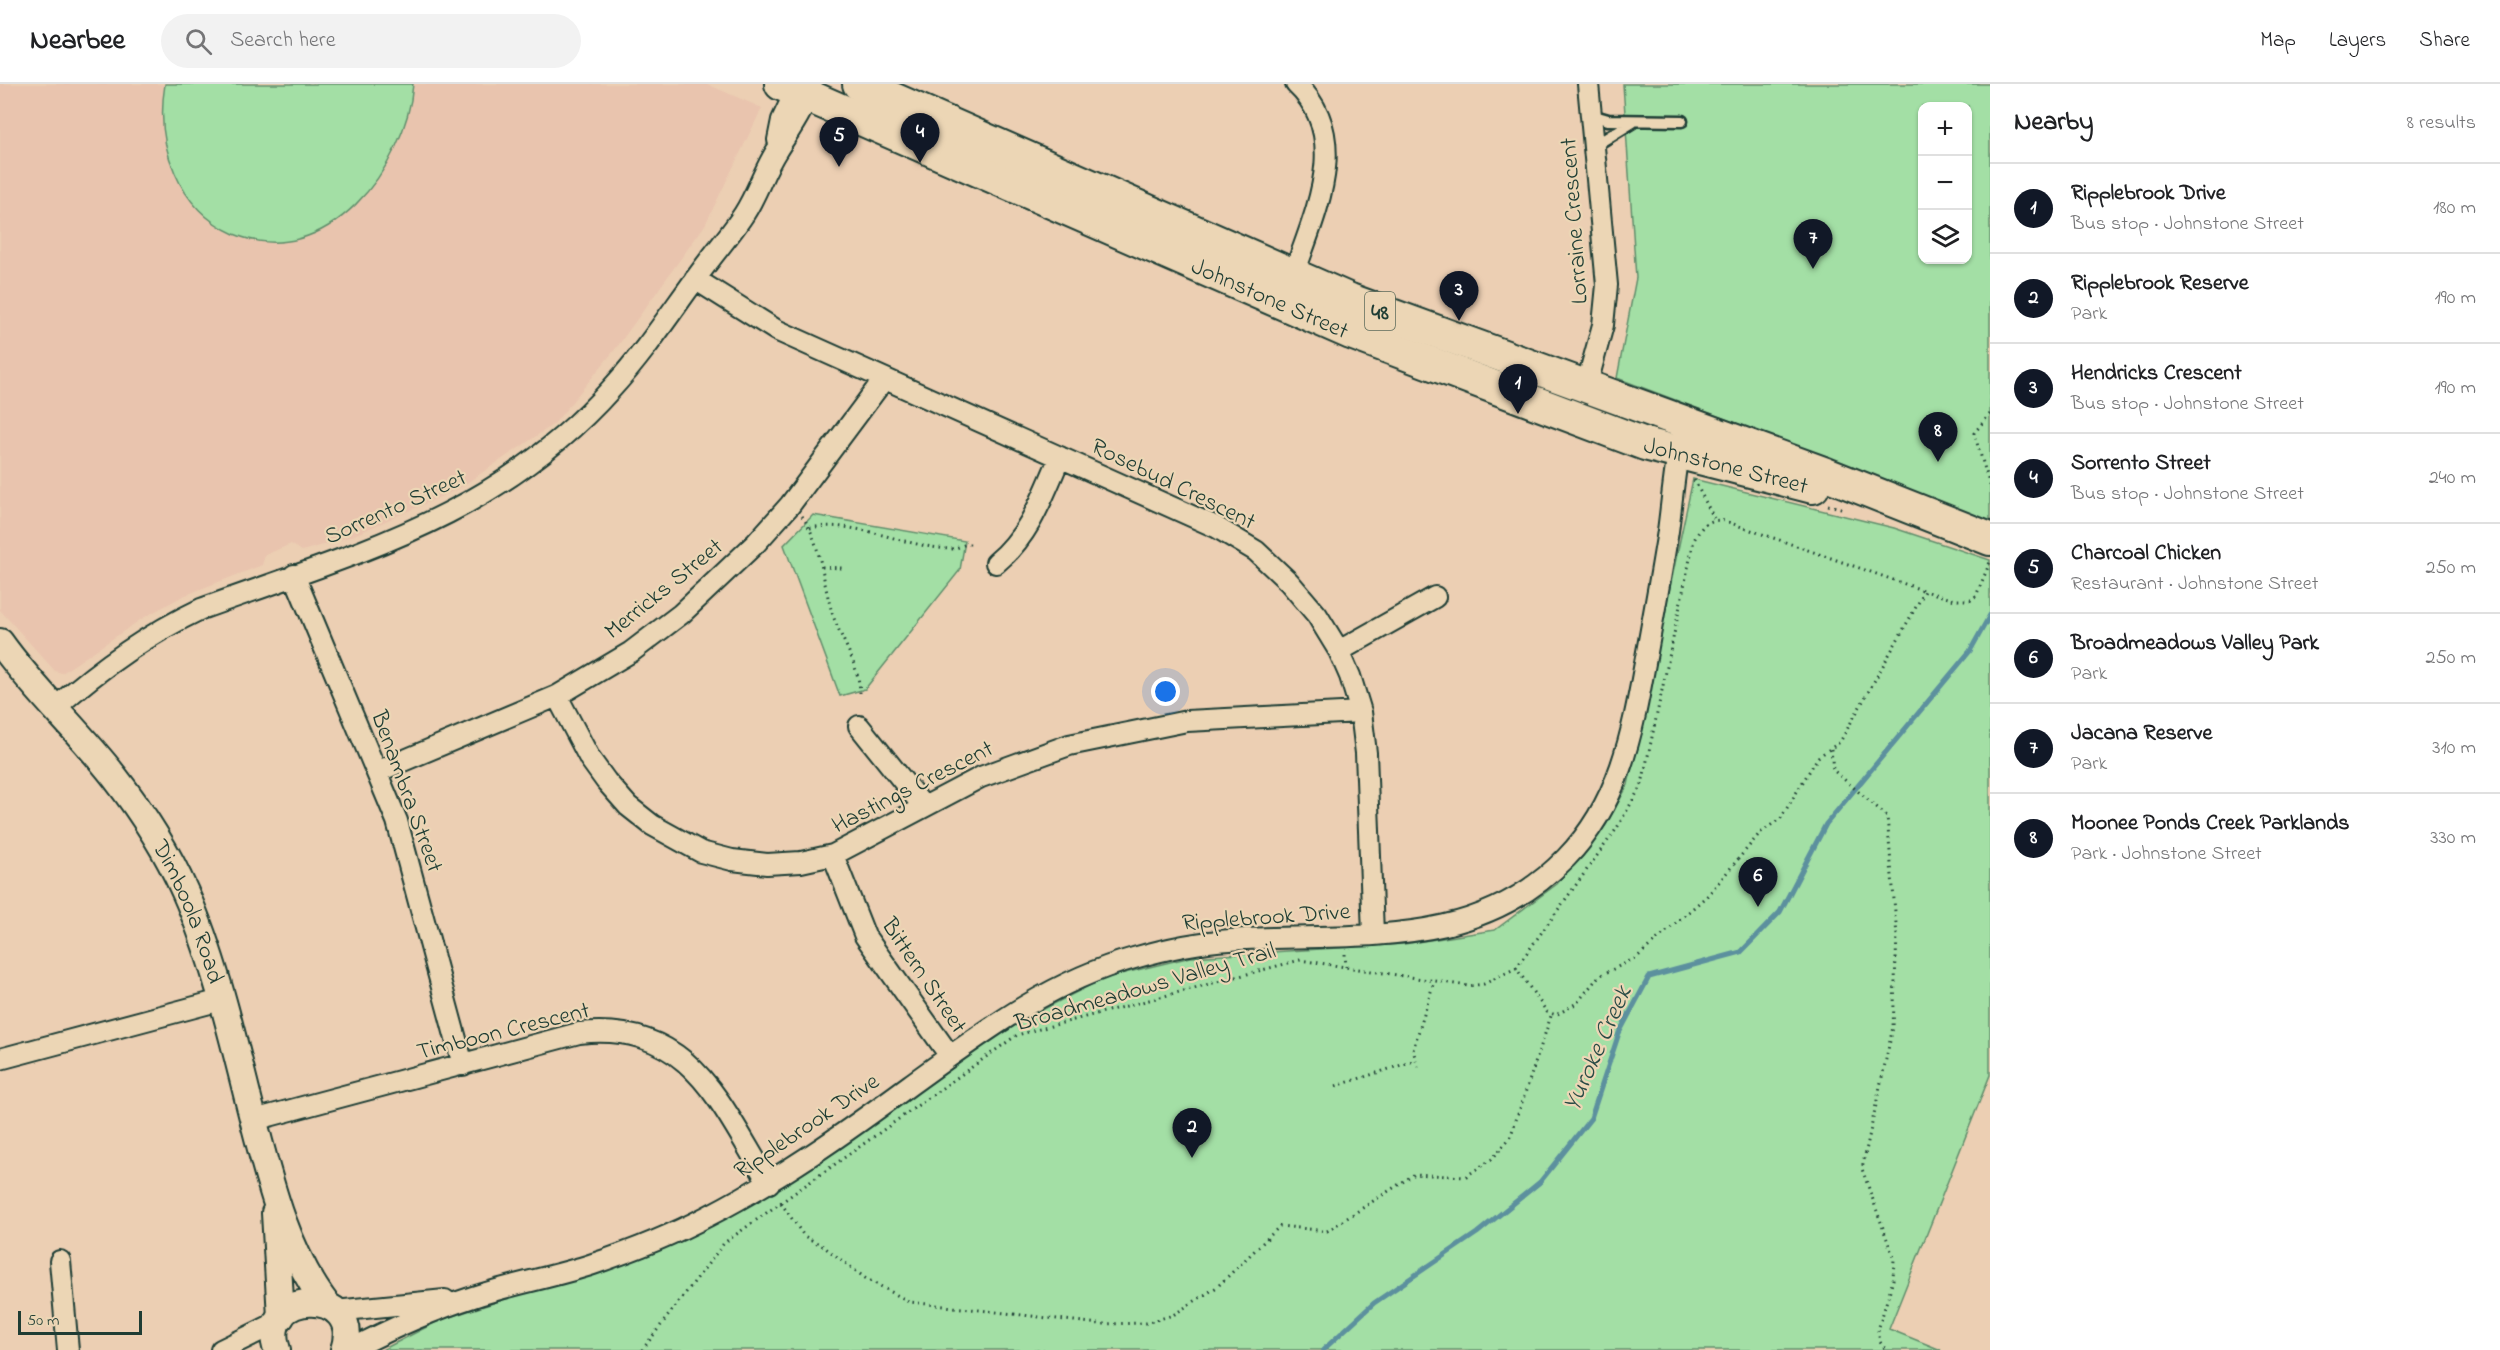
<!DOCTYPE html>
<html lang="en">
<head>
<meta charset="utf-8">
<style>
	body { margin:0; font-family:"Indie Flower",sans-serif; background:#f2f2f2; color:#202124 }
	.controls { position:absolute; right:18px; top:18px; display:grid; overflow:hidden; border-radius:12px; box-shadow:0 2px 4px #0004 }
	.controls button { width:54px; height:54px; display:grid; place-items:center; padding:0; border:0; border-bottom:2px solid #e0e0e0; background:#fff; color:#202124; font:30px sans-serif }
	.scale { position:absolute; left:18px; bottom:15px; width:124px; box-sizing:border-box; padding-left:6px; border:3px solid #1f3d34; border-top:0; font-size:16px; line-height:21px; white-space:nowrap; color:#1f3d34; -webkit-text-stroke:4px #ecd6b5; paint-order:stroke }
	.you { position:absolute; left:1166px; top:608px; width:21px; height:21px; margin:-15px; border:4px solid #fff; border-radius:50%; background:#1a73e8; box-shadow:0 0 0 9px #1a73e833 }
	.badge { display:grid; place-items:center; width:39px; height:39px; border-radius:50%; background:#111827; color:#fff; font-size:20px; font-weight:700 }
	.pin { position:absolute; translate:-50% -50px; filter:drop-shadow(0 2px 3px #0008) }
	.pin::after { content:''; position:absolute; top:32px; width:21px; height:18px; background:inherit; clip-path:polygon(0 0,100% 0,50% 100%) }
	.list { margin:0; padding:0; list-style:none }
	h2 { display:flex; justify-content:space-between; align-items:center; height:78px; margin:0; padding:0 24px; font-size:26px }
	h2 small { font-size:20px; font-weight:400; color:#757577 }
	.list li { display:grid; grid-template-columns:39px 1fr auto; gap:18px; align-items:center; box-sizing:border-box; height:90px; padding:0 24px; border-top:2px solid #e0e0e0 }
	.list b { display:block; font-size:22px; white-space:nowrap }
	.list p { margin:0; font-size:20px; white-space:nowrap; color:#757577 }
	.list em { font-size:20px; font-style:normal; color:#757577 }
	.icon { flex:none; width:33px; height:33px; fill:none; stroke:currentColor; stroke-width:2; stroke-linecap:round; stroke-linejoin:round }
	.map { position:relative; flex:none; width:1990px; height:1266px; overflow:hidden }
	header { display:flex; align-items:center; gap:36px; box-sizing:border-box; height:84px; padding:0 30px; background:#fff; border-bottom:2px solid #e0e0e0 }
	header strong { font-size:28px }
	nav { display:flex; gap:33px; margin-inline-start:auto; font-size:21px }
	.search { width:420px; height:54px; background:#f2f2f2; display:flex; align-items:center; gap:15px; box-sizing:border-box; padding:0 21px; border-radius:33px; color:#757577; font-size:22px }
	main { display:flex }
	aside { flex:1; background:#fff }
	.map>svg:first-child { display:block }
	.built { fill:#e9c4ae }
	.green { fill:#a3dfa5; stroke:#618e6c; stroke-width:1.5; fill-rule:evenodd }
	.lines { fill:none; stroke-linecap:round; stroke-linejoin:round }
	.stream { stroke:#5c909e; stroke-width:5 }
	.service-casing { stroke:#1f3d34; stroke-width:15 }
	.minor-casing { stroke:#1f3d34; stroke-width:24 }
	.tertiary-casing { stroke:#1f3d34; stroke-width:30 }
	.primary-casing { stroke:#1f3d34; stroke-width:36 }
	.path { stroke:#1f3d34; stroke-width:3; stroke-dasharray:1.5 4.5; stroke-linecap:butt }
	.service { stroke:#ecd6b5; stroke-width:10 }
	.minor { stroke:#ecd6b5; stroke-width:20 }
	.tertiary { stroke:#ecd6b5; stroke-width:26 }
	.primary { stroke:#ecd6b5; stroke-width:32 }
	.labels { text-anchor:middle; stroke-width:4.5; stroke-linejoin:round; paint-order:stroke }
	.shield { fill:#ecd6b5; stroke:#5c6b5b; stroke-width:1.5 }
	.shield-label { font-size:22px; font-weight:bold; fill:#1f3d34 }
	.street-label { font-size:24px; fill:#1f3d34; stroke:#ecd6b5 }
	.water-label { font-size:26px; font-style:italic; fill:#294b46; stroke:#ecd6b5 }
</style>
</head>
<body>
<header>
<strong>Nearbee</strong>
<div class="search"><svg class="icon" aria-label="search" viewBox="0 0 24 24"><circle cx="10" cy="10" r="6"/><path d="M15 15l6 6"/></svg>Search here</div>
<nav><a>Map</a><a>Layers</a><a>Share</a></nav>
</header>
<main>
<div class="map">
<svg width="1990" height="1266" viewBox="0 0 1990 1266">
	<rect width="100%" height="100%" fill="#eccfb3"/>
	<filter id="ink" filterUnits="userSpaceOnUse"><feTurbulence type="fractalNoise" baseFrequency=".0167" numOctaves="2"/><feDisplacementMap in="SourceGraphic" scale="12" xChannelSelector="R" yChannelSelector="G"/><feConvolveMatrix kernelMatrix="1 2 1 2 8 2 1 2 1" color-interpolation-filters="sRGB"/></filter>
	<g filter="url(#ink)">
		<!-- built -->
		<path class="built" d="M0,0h707l55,24 -57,117 -88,122 -63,77 -96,65 -106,47 -50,15 -11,-7 -26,11 -3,10 -79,31 -40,22 -81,55 -7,-2 -55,-61z"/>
		<!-- green -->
		<path class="green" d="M165,0h248c-6,82 -87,189 -179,150 -27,-12 -47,-33 -59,-61 -12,-27 -15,-59 -10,-89z
			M1623,0h367v440l-138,-57 -235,-89 19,-100zM1922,22h46v154h-46z
			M1693,395l201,49 96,32v515l-101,254 52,21h-1559l58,-30 200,-64 88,-39 89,-56 194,-135 93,-48 87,-21 213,-13 91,-14 62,-46 48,-58 23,-41z
			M813,431l152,26 -5,29 -95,119 -25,7 -56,-151z"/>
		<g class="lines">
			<!-- stream -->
			<path class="stream" d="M1323,1266l51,-47 103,-70 63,-51 51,-64 28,-85 30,-56 92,-25 39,-40 46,-88 144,-173 20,-36"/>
			<defs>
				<path id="service" d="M1591,31l17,5 74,1
					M1594,62l39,-24"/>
				<path id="minor" d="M778,56l4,-20 17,-36
					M695,195l81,51 440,197 40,24 33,31 28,33 22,36 11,25 11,36 5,41 7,181
					M1290,202c20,-64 66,-146 6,-202
					M1586,303l17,-62 4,-40 -19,-201
					M996,479c34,-28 47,-67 64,-106
					M294,491l103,246 66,244
					M1339,567l96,-54
					M557,612l33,63 16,22 22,25 24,19 49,27 31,8 35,4 34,-2 32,-7 148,-78 88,-32 118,-24 174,-9
					M55,624c45,-40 91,-73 146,-99 155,-56 296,-92 411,-221 36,-39 64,-84 96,-126 12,-16 25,-31 36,-48 13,-20 20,-44 33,-64 13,-21 28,-40 33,-64
					M859,642l64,80
					M379,687l178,-75 74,-44 50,-38 75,-71 34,-38 94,-126
					M833,771l32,81 85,120
					M0,975l221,-59
					M254,1036l325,-87c112,-12 140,70 190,150
					M60,1177l8,89
					M335,1227l110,-11
					M221,1266l57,-28
					M350,1266c40,-21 80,-39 123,-53 39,-13 81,-20 120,-33 39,-13 79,-29 115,-48 72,-37 137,-83 202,-131 71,-51 138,-103 224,-127 31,-9 64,-16 96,-18 121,-9 243,14 336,-82 53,-54 66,-123 79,-195 8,-44 16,-88 23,-132 4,-29 6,-59 12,-88"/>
				<g id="tertiary">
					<path id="s1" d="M0,558c34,48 78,88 114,134 28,36 53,75 71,116 31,69 51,160 70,234 16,62 33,128 72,179"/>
					<path d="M275,1129l6,104"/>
					<path d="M277,1266c-21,-62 88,-64 67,0"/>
				</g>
				<g id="primary">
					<path id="s2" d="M781,0l570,249 294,111 168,43"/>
					<path d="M859,0l491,216 476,174 164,65"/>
				</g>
			</defs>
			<!-- service casing -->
			<use href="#service" class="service-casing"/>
			<!-- minor casing -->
			<use href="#minor" class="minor-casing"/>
			<!-- tertiary casing -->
			<use href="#tertiary" class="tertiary-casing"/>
			<!-- primary casing -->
			<use href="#primary" class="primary-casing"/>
			<!-- path -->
			<path class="path" d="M1990,330l-16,19 16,53
				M1694,396l20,38
				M1828,421l17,4
				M802,432c18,25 20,60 28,89 7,30 29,56 30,88
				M810,444c46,-9 94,19 140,21 8,0 14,-6 22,-5
				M822,483l20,1
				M1831,665l2,21 54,46 10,120 -4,91 -31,142 32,90 -1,21 -15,50 2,12 6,8
				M1345,870l1,13
				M1516,884l101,-140 25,-44 52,-244c8,-14 13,-22 31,-19l200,70
				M1418,983l-5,-17 21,-68
				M1336,1002l78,-25
				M781,1119l23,33 19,10 42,32 45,24 190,22 46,-1 27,-8 44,-28 63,-61 47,5 88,-57 50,3 27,-18 18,-21 41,-122
				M642,1266l82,-107 293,-208 283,-75 168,26 16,-2 32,-16 31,44 9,3 21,-12 22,-27 37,-18 72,-63 52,-62 21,-15 37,-61 22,-15 85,-151 30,9h16l5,-4 14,-34"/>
			<!-- service -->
			<use href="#service" class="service"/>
			<!-- minor -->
			<use href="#minor" class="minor"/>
			<!-- tertiary -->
			<use href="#tertiary" class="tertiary"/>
			<!-- primary -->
			<use href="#primary" class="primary"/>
		</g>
	</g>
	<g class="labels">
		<!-- shield labels -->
		<rect class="shield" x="1365" y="208" width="30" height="38" rx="4.5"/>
		<g class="shield-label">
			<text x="1380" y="235">48</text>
		</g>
		<!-- street labels -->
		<g class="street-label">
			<text transform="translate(1573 137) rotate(-94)" y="8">Lorraine Crescent</text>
			<text dy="8" stroke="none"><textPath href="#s2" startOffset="534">Johnstone Street</textPath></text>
			<text dy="8" stroke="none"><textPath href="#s2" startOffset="1020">Johnstone Street</textPath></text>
			<text transform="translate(1174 399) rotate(26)" y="8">Rosebud Crescent</text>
			<text transform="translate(395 422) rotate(-24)" y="8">Sorrento Street</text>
			<text transform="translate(663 504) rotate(-39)" y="8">Merricks Street</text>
			<text transform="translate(912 702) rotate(-27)" y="8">Hastings Crescent</text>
			<text transform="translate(408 707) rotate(70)" y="8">Benambra Street</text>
			<text dy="8" stroke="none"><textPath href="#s1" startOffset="332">Dimboola Road</textPath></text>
			<text transform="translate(1266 832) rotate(-4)" y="8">Ripplebrook Drive</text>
			<text transform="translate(925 891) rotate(56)" y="8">Bittern Street</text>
			<text transform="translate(1145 902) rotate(-16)" y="8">Broadmeadows Valley Trail</text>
			<text transform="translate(503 946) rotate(-14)" y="8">Timboon Crescent</text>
			<text transform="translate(806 1041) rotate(-34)" y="8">Ripplebrook Drive</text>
		</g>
		<!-- water labels -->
		<g class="water-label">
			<text transform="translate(1596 964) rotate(-66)" y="9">Yuroke Creek</text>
		</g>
	</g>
</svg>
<div class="controls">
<button>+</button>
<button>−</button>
<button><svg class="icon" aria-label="layers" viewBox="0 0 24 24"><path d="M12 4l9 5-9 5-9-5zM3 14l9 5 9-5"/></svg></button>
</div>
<div class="scale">50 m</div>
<div class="you"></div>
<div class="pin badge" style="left:1518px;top:330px">1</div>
<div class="pin badge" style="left:1192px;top:1074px">2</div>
<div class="pin badge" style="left:1459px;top:237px">3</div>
<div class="pin badge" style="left:920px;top:79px">4</div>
<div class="pin badge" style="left:839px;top:83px">5</div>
<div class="pin badge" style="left:1758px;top:823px">6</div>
<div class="pin badge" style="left:1813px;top:185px">7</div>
<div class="pin badge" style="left:1938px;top:378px">8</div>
</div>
<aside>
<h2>Nearby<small>8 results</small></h2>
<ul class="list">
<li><span class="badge">1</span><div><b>Ripplebrook Drive</b><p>Bus stop · Johnstone Street</p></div><em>180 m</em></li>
<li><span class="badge">2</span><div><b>Ripplebrook Reserve</b><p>Park</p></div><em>190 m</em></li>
<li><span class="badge">3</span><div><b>Hendricks Crescent</b><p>Bus stop · Johnstone Street</p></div><em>190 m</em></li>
<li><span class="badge">4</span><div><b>Sorrento Street</b><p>Bus stop · Johnstone Street</p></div><em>240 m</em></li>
<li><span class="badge">5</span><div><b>Charcoal Chicken</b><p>Restaurant · Johnstone Street</p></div><em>250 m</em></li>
<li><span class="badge">6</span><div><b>Broadmeadows Valley Park</b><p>Park</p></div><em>250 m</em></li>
<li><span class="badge">7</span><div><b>Jacana Reserve</b><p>Park</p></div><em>310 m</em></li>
<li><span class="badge">8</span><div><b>Moonee Ponds Creek Parklands</b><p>Park · Johnstone Street</p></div><em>330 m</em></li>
</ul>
</aside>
</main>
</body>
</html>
